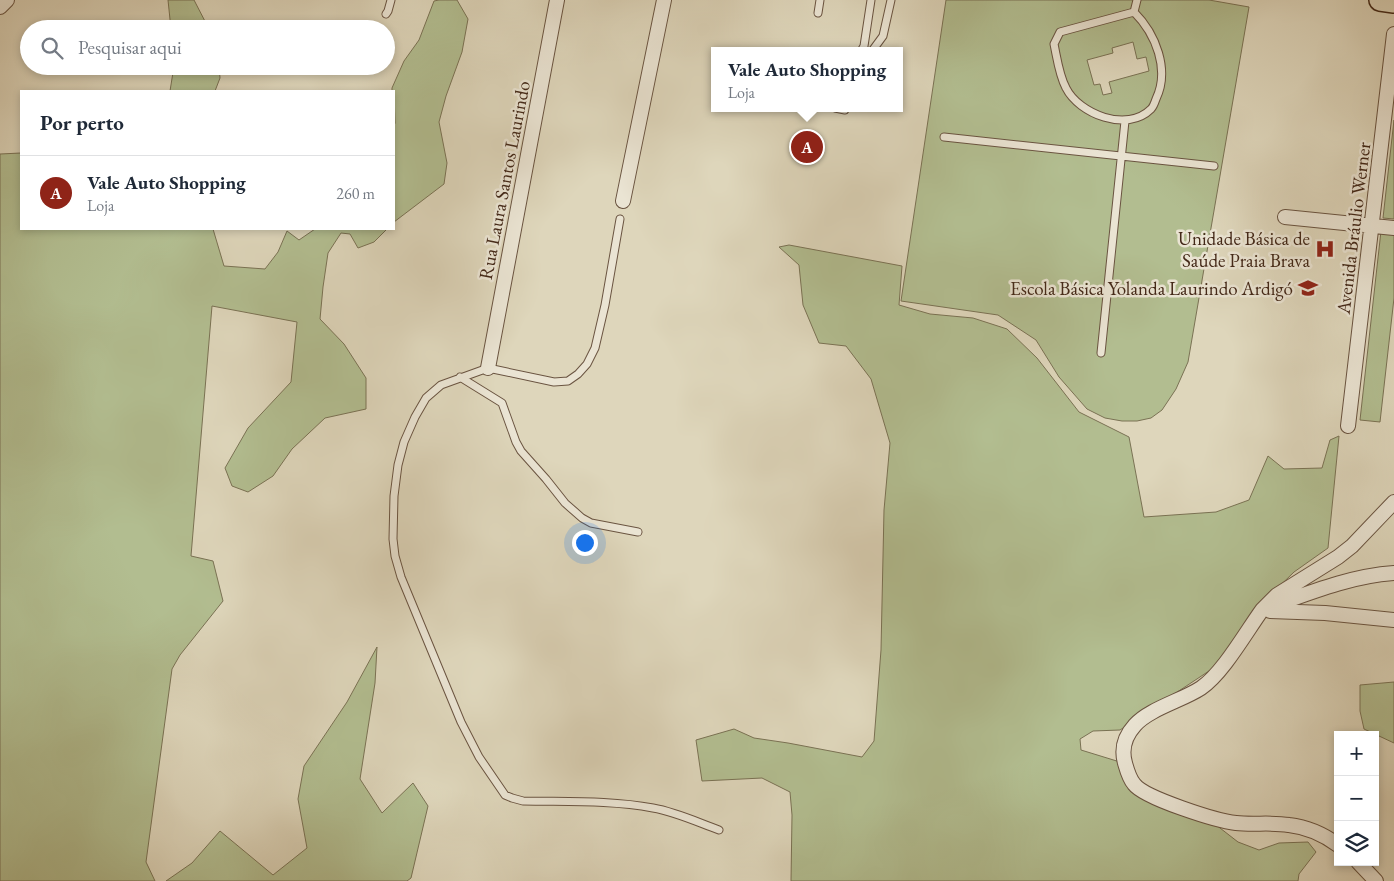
<!DOCTYPE html>
<html lang="pt">
<head>
<meta charset="utf-8">
<style>
	body { margin:0; font-family:"EB Garamond",serif; background:#f2f2f3; color:#1f2937 }
	.controls { position:absolute; right:15px; bottom:15px; display:grid; overflow:hidden; border-radius:0px; box-shadow:0 2px 8px #0003 }
	.controls button { width:45px; height:45px; display:grid; place-items:center; padding:0; border:0; border-bottom:1px solid #e0e1e3; background:#fff; color:#1f2937; font:25px sans-serif }
	.you { position:absolute; left:584px; top:542px; width:18px; height:18px; margin:-12px; border:4px solid #fff; border-radius:50%; background:#1a73e8; box-shadow:0 0 0 8px #1a73e833 }
	.badge { display:grid; place-items:center; width:32px; height:32px; border-radius:50%; background:#8f2418; color:#fff; font-size:16px; font-weight:700 }
	.pin { position:absolute; translate:-50% -50%; border:2px solid #fff; box-shadow:0 1px 5px #0006 }
	.popup { position:absolute; left:711px; top:47px; width:192px; height:65px; box-sizing:border-box; display:grid; place-content:center; border-radius:0px; background:#fff; filter:drop-shadow(0 1px 4px #0005); font-size:16px; white-space:nowrap; color:#747a83 }
	.popup b { font-size:19px; color:#1f2937 }
	.popup::after { content:''; position:absolute; left:50%; top:100%; margin-left:-10px; border:10px solid transparent; border-top-color:#fff }
	.list { margin:0; padding:0; list-style:none }
	h2 { display:flex; justify-content:space-between; align-items:center; height:65px; margin:0; padding:0 20px; font-size:21px }
	h2 small { font-size:16px; font-weight:400; color:#747a83 }
	.list li { display:grid; grid-template-columns:32px 1fr auto; gap:15px; align-items:center; box-sizing:border-box; height:75px; padding:0 20px; border-top:1px solid #e0e1e3 }
	.list b { display:block; font-size:19px; white-space:nowrap }
	.list p { margin:0; font-size:16px; white-space:nowrap; color:#747a83 }
	.list em { font-size:16px; font-style:normal; color:#747a83 }
	.icon { flex:none; width:28px; height:28px; fill:none; stroke:currentColor; stroke-width:2; stroke-linecap:round; stroke-linejoin:round }
	.map { position:relative; flex:none; width:1394px; height:881px; overflow:hidden }
	.search { position:absolute; background:#fff; box-shadow:0 2px 8px #0003; left:20px; top:20px; width:375px; height:55px; display:flex; align-items:center; gap:12px; box-sizing:border-box; padding:0 18px; border-radius:28px; color:#747a83; font-size:19px }
	.panel { position:absolute; background:#fff; box-shadow:0 2px 8px #0003; left:20px; top:90px; width:375px; height:140px; border-radius:0px }
	.map>svg:first-child { display:block }
	.green { fill:#b2bd90; stroke:#7a7254; fill-rule:evenodd }
	.lines { fill:none; stroke-linecap:round; stroke-linejoin:round }
	.lane-casing { stroke:#6a5441; stroke-width:9 }
	.street-casing { stroke:#6a5441; stroke-width:16 }
	.primary-casing { stroke:#432818; stroke-width:24 }
	.lane { stroke:#eae4d3; stroke-width:7 }
	.street { stroke:#eae4d3; stroke-width:14 }
	.primary { stroke:#ded6bb; stroke-width:21 }
	.labels { text-anchor:middle; stroke-width:5; stroke-linejoin:round; paint-order:stroke }
	.street-label { font-size:19px; fill:#432818; stroke:#eae4d3 }
	.poi-label { font-size:19px; fill:#432818; stroke:#eae4d3; text-anchor:end }
</style>
</head>
<body>
<div class="map">
<svg width="1394" height="881" viewBox="0 0 1394 881">
	<rect width="100%" height="100%" fill="#ded6bb"/>
	<filter id="stains"><feTurbulence type="fractalNoise" baseFrequency=".004" numOctaves="4"/><feColorMatrix values="0 0 0 0 .2 0 0 0 0 .09 0 0 0 0 .02 0 0 0 .5 -.17"/></filter>
	<radialGradient id="worn" r=".72"><stop offset=".6" stop-color="#630" stop-opacity="0"/><stop offset="1" stop-color="#630" stop-opacity=".3"/></radialGradient>
	<!-- green -->
	<path class="green" d="M168,0h26l15,29h-38z
		M439,0h18l11,19 -6,33 -16,44 -7,26 8,41 -3,21 -50,38v-96l1,-3 -1,-32h-2v-3l12,-27 15,-21 15,-39z
		M946,0h263l40,7 -61,355 -12,27 -14,21 -11,8 -14,3h-15l-17,-3 -18,-9 -28,-32 -23,-37 -38,-25 -97,-14zM1133,42l4,17 9,-2 3,14 -40,11 3,11 -9,2 -3,-11 -6,1 -7,-25 26,-7 -1,-5z
		M174,66h45l1,12 -5,13h-45z
		M1394,120v99l-11,-1z
		M21,153v76h192l11,37 41,3 13,-17 9,-21 12,9 16,-11h72l-13,13 -16,6 -8,-14 -9,-1 -13,20 -5,34 -3,32 24,25 22,34v31l-41,9 -33,31 -19,27 -25,16 -16,-6 -7,-18 23,-40 43,-46 6,-60 -85,-16 -21,250 22,5 10,40 -43,54 -8,14 -26,193 9,19h-155v-727z
		M1381,231l13,1v66l-14,124 -20,-2z
		M789,245l113,21 -3,39 31,9 43,4 34,11 30,29 42,54 50,25 15,80 72,-5 33,-12 19,-44 16,13 38,-1 8,-28 9,-4 -11,112 -34,24 -40,39 -39,56 -95,63 -27,1 -13,8 1,11 39,12 17,32 74,27 27,21 21,8 20,-7 29,-1 8,10 -17,22 -1,7h-507l1,-66 -2,-23 -28,-14 -60,3 -6,-41 38,-11 20,9 34,5 74,14 12,-16 7,-91 3,-140 6,-67 -19,-64 -25,-33 -27,-3 -16,-38 -4,-40 -20,-18z
		M377,647l-2,36 -15,96 22,34 31,-30 15,23 -17,72 -4,3h-241l26,-18 28,-32 53,44 34,-27 -9,-49 6,-33 43,-64z
		M1394,682v61l-30,-14 -4,-18v-26z"/>
	<g class="lines">
		<defs>
			<path id="lane" d="M1134,12c22,22 36,58 22,87 -1,3 -3,8 -5,10 -24,24 -72,5 -85,-21 -7,-13 -9,-30 -12,-44l6,-12z
				M1134,12l3,-12
				M818,13l2,-13
				M386,14l2,-3 3,-11
				M861,51l3,-5 7,-46
				M872,51l11,-15 8,-36
				M835,108l10,2 1,-2
				M944,137l270,29
				M620,219l-15,86 -10,43 -8,16 -9,10 -10,7 -14,1 -66,-14 -47,17 -15,13 -11,19 -11,25 -6,23 -4,31 -1,43 2,17 6,21 60,145 18,35 26,38 7,3 11,3c43,1 88,-1 130,7 23,4 44,14 66,22
				M1101,353l24,-232
				M460,377l42,26 14,39 5,9 25,28 19,24 17,15 9,5 47,9"/>
			<path id="street" d="M0,7l7,-7
				M623,201l41,-201
				M1285,217l109,11
				M488,368l69,-368
				M1348,426l46,-392
				M1267,608c42,-15 83,-32 127,-35
				M1270,611l55,2 69,7
				M1338,845c-15,-11 -31,-18 -49,-20 -17,-3 -36,0 -53,-2 -19,-2 -92,-25 -102,-39 -5,-6 -7,-14 -9,-21 -4,-14 0,-27 10,-38 14,-16 48,-25 66,-37 22,-15 45,-56 61,-78l15,-15 61,-38 14,-11 42,-44
				M1358,862l18,19"/>
			<path id="primary" d="M1380,0l14,2"/>
		</defs>
		<!-- lane casing -->
		<use href="#lane" class="lane-casing"/>
		<!-- street casing -->
		<use href="#street" class="street-casing"/>
		<!-- primary casing -->
		<use href="#primary" class="primary-casing"/>
		<!-- lane -->
		<use href="#lane" class="lane"/>
		<!-- street -->
		<use href="#street" class="street"/>
		<!-- primary -->
		<use href="#primary" class="primary"/>
	</g>
	<!-- icons -->
	<defs>
		<symbol id="hospital-bare" viewBox="-9 -9 18 18"><path d="M-5-5h3v3.5h4V-5h3V5h-3V1.5h-4V5h-3Z" fill="#8f2418" stroke="#eae4d3" stroke-width="2.5" paint-order="stroke"/></symbol>
		<symbol id="school-bare" viewBox="-9 -9 18 18"><path d="M0-5L7-2L0 1L-7-2ZM-4 1L0 2.5L4 1V4Q0 6-4 4Z" fill="#8f2418" stroke="#eae4d3" stroke-width="2.5" paint-order="stroke"/></symbol>
	</defs>
	<g fill-rule="evenodd">
		<use href="#hospital-bare" x="1311" y="235" width="28" height="28"/>
		<use href="#school-bare" x="1294" y="274" width="28" height="28"/>
	</g>
	<g class="labels">
		<!-- street labels -->
		<g class="street-label">
			<text transform="translate(504 180) rotate(-79)" y="7">Rua Laura Santos Laurindo</text>
			<text transform="translate(1353 228) rotate(-83)" y="7">Avenida Bráulio Werner</text>
		</g>
		<!-- poi labels -->
		<g class="poi-label">
			<text x="1310" y="245">Unidade Básica de<tspan x="1310" dy="22">Saúde Praia Brava</tspan></text>
			<text x="1293" y="295">Escola Básica Yolanda Laurindo Ardigó</text>
		</g>
	</g>
	<rect width="100%" height="100%" filter="url(#stains)"/>
	<rect width="100%" height="100%" fill="url(#worn)"/>
</svg>
<div class="controls">
<button>+</button>
<button>−</button>
<button><svg class="icon" aria-label="layers" viewBox="0 0 24 24"><path d="M12 4l9 5-9 5-9-5zM3 14l9 5 9-5"/></svg></button>
</div>
<div class="you"></div>
<div class="pin badge" style="left:807px;top:147px">A</div>
<div class="popup"><b>Vale Auto Shopping</b>Loja</div>
<div class="search"><svg class="icon" aria-label="search" viewBox="0 0 24 24"><circle cx="10" cy="10" r="6"/><path d="M15 15l6 6"/></svg>Pesquisar aqui</div>
<section class="panel">
<h2>Por perto<small></small></h2>
<ul class="list">
<li><span class="badge">A</span><div><b>Vale Auto Shopping</b><p>Loja</p></div><em>260 m</em></li>
</ul>
</section>
</div>
</body>
</html>
